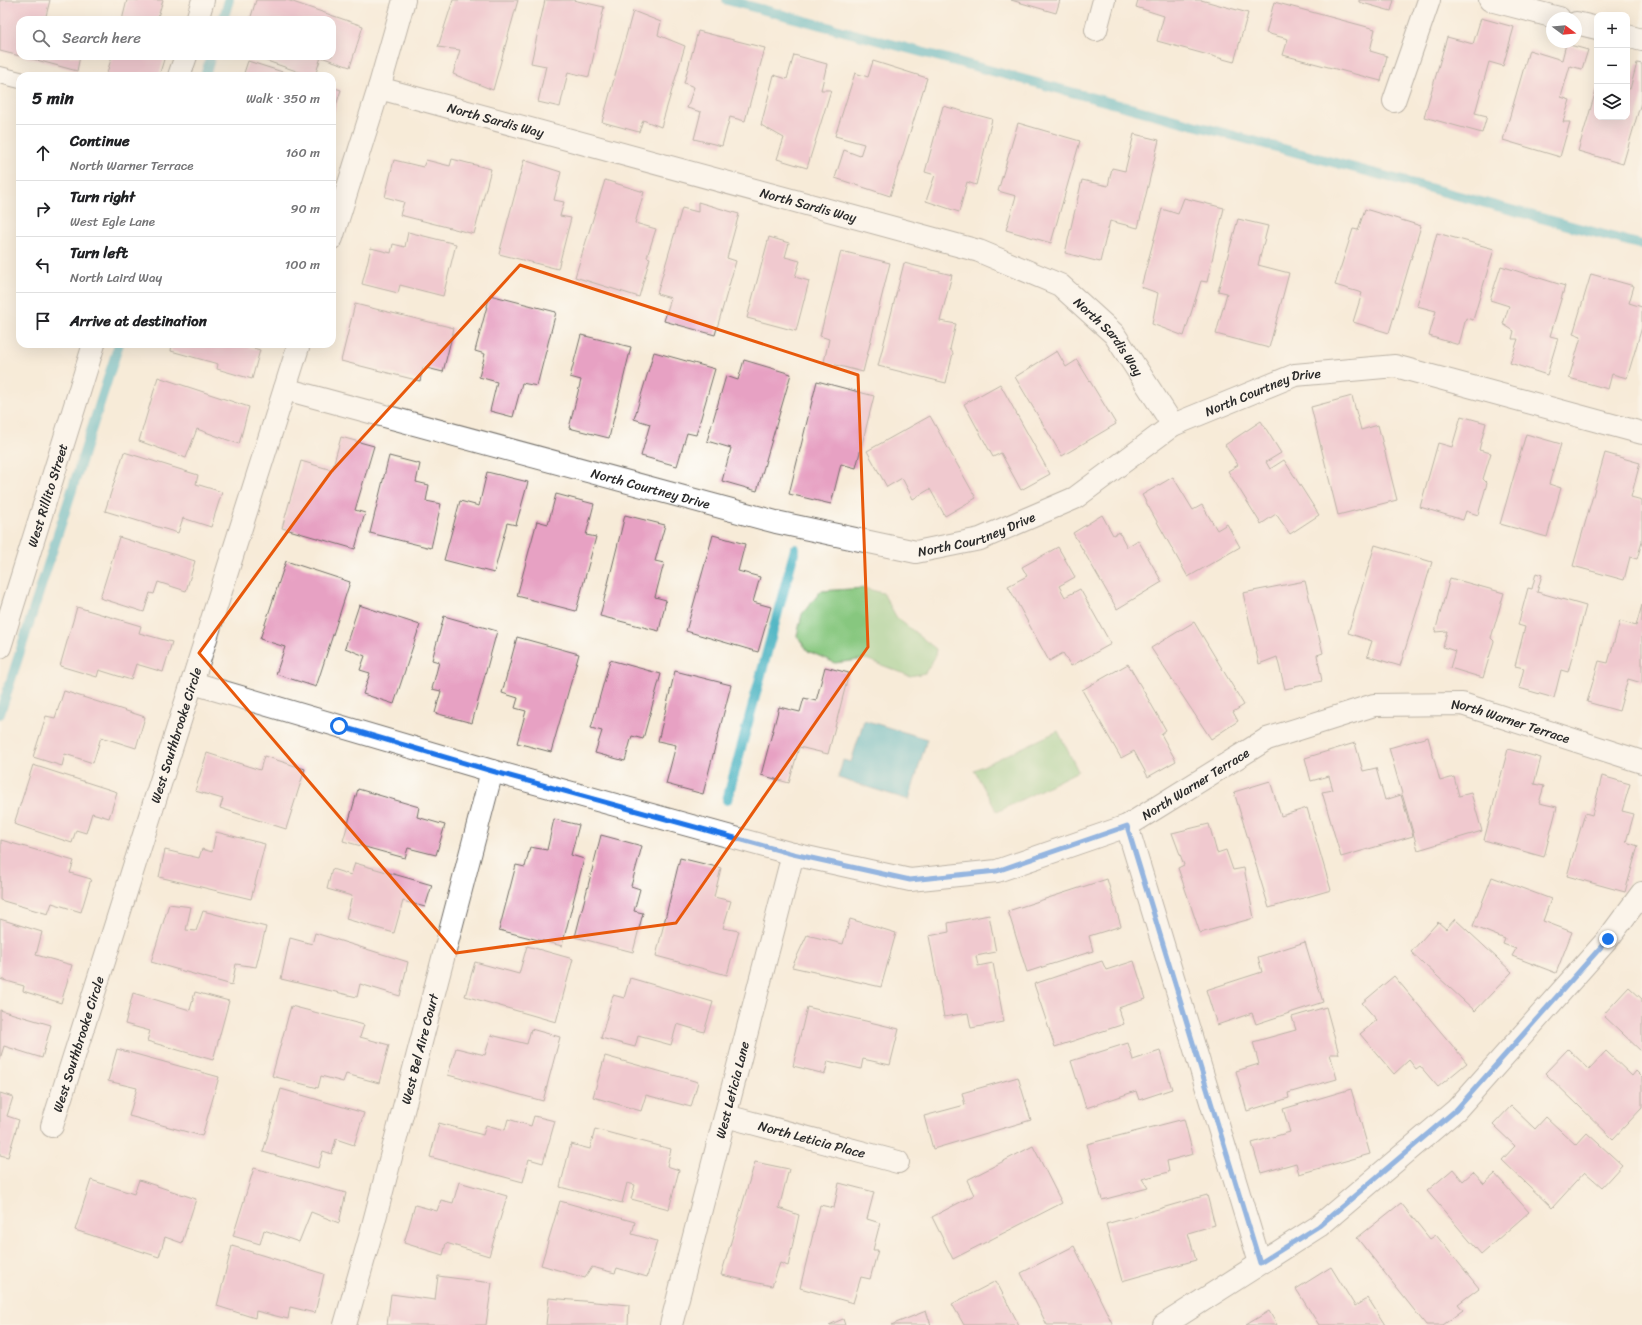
<!DOCTYPE html>
<html lang="en">
<head>
<meta charset="utf-8">
<style>
	body { margin:0; font-family:Sriracha,sans-serif; background:#f6f6f6; color:#202124 }
	.controls { position:absolute; right:12px; top:12px; display:grid; overflow:hidden; border-radius:8px; box-shadow:0 4px 16px #0002 }
	.controls button { width:36px; height:36px; display:grid; place-items:center; padding:0; border:0; border-bottom:1px solid #e0e0e0; background:#fff; color:#202124; font:20px sans-serif }
	.compass { position:absolute; left:1546px; top:12px; width:36px; height:36px; border-radius:50%; background:#fff; box-shadow:0 4px 16px #0002; rotate:106deg }
	.stop { position:absolute; width:12px; height:12px; margin:-9px; border:3px solid #1a73e8; border-radius:50%; background:#fff }
	.stop.end { background:#1a73e8; border-color:#fff; box-shadow:0 1px 4px #0008 }
	.list { margin:0; padding:0; list-style:none }
	h2 { display:flex; justify-content:space-between; align-items:center; height:52px; margin:0; padding:0 16px; font-size:17px }
	h2 small { font-size:13px; font-weight:400; color:#757577 }
	.list li { display:grid; grid-template-columns:26px 1fr auto; gap:12px; align-items:center; box-sizing:border-box; height:56px; padding:0 16px; border-top:1px solid #e0e0e0 }
	.list b { display:block; font-size:15px; white-space:nowrap }
	.list p { margin:0; font-size:13px; white-space:nowrap; color:#757577 }
	.list em { font-size:13px; font-style:normal; color:#757577 }
	.icon { flex:none; width:22px; height:22px; fill:none; stroke:currentColor; stroke-width:2; stroke-linecap:round; stroke-linejoin:round }
	.map { position:relative; flex:none; width:1642px; height:1325px; overflow:hidden }
	.search { position:absolute; background:#fff; box-shadow:0 4px 16px #0002; left:16px; top:16px; width:320px; height:44px; display:flex; align-items:center; gap:10px; box-sizing:border-box; padding:0 14px; border-radius:12px; color:#757577; font-size:15px }
	.panel { position:absolute; background:#fff; box-shadow:0 4px 16px #0002; left:16px; top:72px; width:320px; height:276px; border-radius:12px }
	.map>svg:first-child { display:block }
	.green { fill:#87c77f; stroke:#597955 }
	.water { fill:#43b0c0; stroke:#376e76 }
	.lines { fill:none; stroke-linecap:round; stroke-linejoin:round }
	.stream { stroke:#43b0c0; stroke-width:10 }
	.building { fill:#e7a1c3 }
	.lane-casing { stroke:#726e68; stroke-width:18 }
	.street-casing { stroke:#726e68; stroke-width:24 }
	.lane { stroke:#fff; stroke-width:16 }
	.street { stroke:#fff; stroke-width:22 }
	.route { stroke:#1a73e8; stroke-width:5 }
	.marked { fill:none; stroke:#e8590c; stroke-width:3; stroke-linejoin:round }
	.labels { text-anchor:middle; stroke-width:3; stroke-linejoin:round; paint-order:stroke }
	.street-label { font-size:13px; fill:#2b2b2b; stroke:#fdfcf7 }
</style>
</head>
<body>
<div class="map">
<svg width="1642" height="1325" viewBox="0 0 1642 1325">
	<rect width="100%" height="100%" fill="#fdfcf7"/>
	<filter id="ink" filterUnits="userSpaceOnUse"><feTurbulence type="fractalNoise" baseFrequency=".025" numOctaves="2"/><feDisplacementMap in="SourceGraphic" scale="8" xChannelSelector="R" yChannelSelector="G"/><feConvolveMatrix kernelMatrix="1 2 1 2 8 2 1 2 1" color-interpolation-filters="sRGB"/></filter>
	<filter id="wash" filterUnits="userSpaceOnUse"><feTurbulence type="fractalNoise" baseFrequency=".012" numOctaves="4" result="noise"/><feDisplacementMap in="SourceGraphic" scale="16" xChannelSelector="R" yChannelSelector="G"/><feGaussianBlur stdDeviation="0.9" result="paint"/><feColorMatrix in="noise" values="0 0 0 0 0 0 0 0 0 0 0 0 0 0 0 0 0 1.4 0 .05"/><feComposite in="paint" operator="in"/></filter>
	<g filter="url(#wash)">
		<rect width="100%" height="100%" fill="#f7ebd8"/>
		<!-- green -->
		<path class="green" d="M864,588l19,5 14,25 39,31 -1,8 -10,16 -15,3 -44,-17 -31,4 -27,-12 -11,-15 5,-22 19,-23z
			M1058,731l20,40 -81,41 -23,-42z"/>
		<!-- water -->
		<path class="water" d="M864,720l63,19 -18,61 -71,-22 5,-18 8,2z"/>
		<g class="lines">
			<!-- stream -->
			<path class="stream" d="M727,0l915,245
				M223,20l6,-20
				M205,76l6,-20
				M0,714l119,-370
				M727,800l68,-251"/>
		</g>
		<g id="blocks">
			<!-- building -->
			<path class="building" d="M0,0h50l-4,16 13,4h-39v36l-20,-5z
				M127,0h36l-6,20h-35z
				M256,0h31l76,26 -13,41 -29,-10 -6,19h-4l-47,-16 2,-4h66v-36h-82z
				M453,0h65l-25,90 -40,-16 7,-24 -22,-3z
				M545,0h28l31,7 -15,70 -21,-5 -8,35 -22,-5 8,-36 -15,-3z
				M1011,0h49l-4,13z
				M1138,0h63l47,13 -14,49 -77,-21 7,-25 -28,-9z
				M1359,0h35l-3,11 -32,-9z
				M1274,2l101,27 -5,22 17,5 -6,25 -98,-26 5,-16 -22,-6z
				M633,11l28,11 -3,13 27,11 -24,81 -18,-7 -4,12 -37,-10z
				M1481,18l33,9 -11,39 -14,-4 -14,51 12,3 -5,17 -58,-16 23,-80 26,7z
				M698,31l67,17 -20,73 -15,-4 -8,29 -28,-7 7,-27 -14,-4 7,-21 -10,-4z
				M1566,44l22,6 -6,19 -12,-3 -9,31 9,3 -7,22h7l-10,35 -57,-17 26,-90 33,10z
				M794,55l33,9 -6,26h10l-24,78 -30,-9 7,-21 -23,-13 13,-50 13,4z
				M22,56h58l-3,15z
				M112,56h53l-6,20h-53z
				M248,61l47,15h-52z
				M873,61l54,17 -37,118 -55,-18 9,-28 16,6 4,-12 -29,-8 20,-63 13,4z
				M1637,63l5,1v35l-19,65 -45,-13 19,-64v30h30v-29l3,1z
				M332,87l9,3 -9,28z
				M943,106l49,13 -16,66 -9,-3 -8,30 -33,-11 9,-26 -10,-3z
				M1018,123l62,18 -29,102 -45,-13 10,-34 -18,-5z
				M1134,134l25,6 -21,88 -28,-7 -10,41 -35,-9 17,-73 26,6 4,-18 13,3z
				M452,159l39,10 -17,65 -74,-19 4,-13 -19,-5 9,-37 29,7 3,-7 24,6z
				M524,160l37,12 -7,28 10,2 -4,14 11,2 -13,51 -59,-15z
				M605,180l39,12 -9,31 21,6 -9,28 3,1 -11,39 -64,-20z
				M1184,198l40,10 -17,74 -6,-1 -17,55 -32,-12 6,-31 -17,-6 21,-78 16,5z
				M698,202l41,12 -12,44 9,3 -21,74 -51,-14 7,-23 -14,-4 25,-86 16,4z
				M1365,209l56,17 -32,107 -36,-11 9,-29 -27,-8 18,-56 5,1z
				M1238,219l30,7 -10,39 31,8 -20,75 -53,-14 11,-41 -9,-2z
				M408,232l48,12 -13,52 -43,-11 -2,8 -36,-9 9,-36 20,5 2,-9 12,3z
				M1437,233l57,16 -21,71 -7,-2 -7,27 -30,-9 7,-25 -19,-5z
				M769,237l20,6 -4,14 15,4 -5,16 14,4 -13,50 -49,-13z
				M841,251l49,12 -27,109 -39,-10 5,-23 -9,-3z
				M904,263l48,12 -12,46 16,3 -6,25 3,4 -7,30 -68,-17z
				M1501,266l64,20 -15,50 8,2 -11,37 -37,-12 8,-24h-6l2,-8 -11,-7 6,-18 -19,-6z
				M1591,274l43,12 -5,17 13,4v20l-15,51 -15,-4 -4,15 -39,-11 12,-41 -8,-3z
				M490,295l66,17 -19,74 -15,-3 -9,34 -23,-6 7,-29 -18,-5 6,-23 -10,-3z
				M355,304l99,24 -11,44 -20,-5 -3,14 -79,-20z
				M581,335l50,12 -22,91 -40,-10 12,-48 -11,-3z
				M172,344h67l21,6 -8,29 -35,-10 1,-5 -47,-13z
				M1057,351l9,16 11,-7 39,64 -54,32 -47,-79z
				M654,352l61,17 -19,66 -9,-2 -10,33 -36,-10 9,-32 -16,-5z
				M744,360l47,14 -34,117 -35,-10 9,-33 -24,-7 19,-65 12,4z
				M158,377l91,30 -10,37 -42,-15 -11,29 -47,-17z
				M817,381l57,15 -18,72 -15,-4 -10,40 -42,-10z
				M1000,384l50,90 -29,16 -20,-37 -8,4 -29,-53z
				M1352,396l9,34 17,-5 19,75 -59,15 -27,-108z
				M930,416l46,82 -31,18 -15,-27 -17,10 -11,-21 -15,9 -20,-36z
				M1461,416l25,7 -7,27 12,3 -8,26 4,4 -9,32 -12,-4 -3,9 -43,-13 18,-64 14,4z
				M1261,421l20,32 -15,9 4,7 14,-9 35,55 -29,19 -14,-20 -15,10 -33,-53 10,-6 -13,-20z
				M1526,434l35,10 -12,40 12,4 -14,49 -47,-13z
				M341,437l33,9 -19,64 10,3 -10,36 -73,-21 19,-67 31,9z
				M124,452l74,23 -2,9 26,8 -11,35 -28,-9 -5,15 -73,-22z
				M1605,453l35,10 -9,34 11,3v42l-5,17 -7,-2 -6,23 -51,-14z
				M389,456l31,8 -4,18 13,3 -3,16 15,3 -10,44 -61,-15z
				M487,472l41,10 -12,43 -9,-2 -13,50 -50,-13 16,-59 19,5z
				M1173,477l20,33 9,-5 15,25 10,-6 13,23 -52,30 -46,-82z
				M556,494l38,10 -8,31 10,2 -20,74 -59,-15 20,-75 11,3z
				M625,515l40,10 -10,36 9,2 -9,34 11,3 -7,31 -59,-15z
				M1102,515l11,20 6,-3 8,15 11,-7 24,42 -45,27 -44,-76z
				M713,535l32,9 -7,27 22,6 -7,25 18,5 -13,45 -72,-21z
				M119,537l76,24 -9,30 -28,-9 -4,12 -4,-1 -6,19 -44,-14z
				M1375,545l57,17 -32,104 -33,-10 5,-15 -24,-8z
				M1058,547l17,30 -16,9 6,11 15,-8 31,55 -40,22 -8,-13 -14,8 -41,-75 19,-10 -5,-9z
				M286,561l64,21 -34,105 -40,-13 9,-27 -25,-8z
				M1536,573l6,2 -5,17 49,14 -18,66 -7,-2 -7,28 -35,-10 5,-20 -9,-2 10,-39 -7,-2 10,-37 4,1z
				M1450,578l54,15 -13,45 3,3 -11,37 -33,-10 5,-17 -12,-4 4,-16 -12,1z
				M1305,581l18,72 -6,2 5,26 -37,8 -8,-32 -18,7 -16,-71z
				M359,605l61,20 -26,79 -31,-10 7,-21 -10,-3 5,-14 -20,-8z
				M1642,605v78l-14,-4 -9,32 -32,-9 12,-41 9,2 12,-42 16,5z
				M77,607l64,19 -2,7 33,9 -9,30 -27,-8 -5,16 -32,-10 -2,7 -37,-11z
				M444,616l53,15 -25,92 -37,-10 6,-22 -9,-2 7,-27 -7,-2z
				M1194,622l50,83 -11,7 5,9 -27,18 -60,-91z
				M517,637l62,17 -28,98 -34,-9 9,-32 -11,-3 3,-10 -16,-5z
				M610,660l51,14 -18,65 -11,-3 -7,25 -30,-8 7,-22 -11,-3z
				M1128,664l38,66 -5,4 15,27 -28,16 -14,-26 -13,7 -39,-68z
				M825,667l24,6 -21,81 -29,-7 -10,36 -28,-8 18,-68 21,5 4,-14 12,3z
				M675,671l56,14 -28,109 -37,-10 10,-39 -18,-4z
				M64,691l81,26 -9,31 -35,-11 -8,26 -28,-9 -3,12 -29,-9 13,-41 9,2z
				M1428,737l12,44 14,-4 5,19 12,-3 11,38 -64,19 -29,-102z
				M1355,743l8,28 13,-3 9,32 16,-5 12,41 -72,21 -19,-65 11,-2 -4,-14 -18,5 -6,-23z
				M1508,749l33,9 -7,26 10,2 -5,17 18,4 -13,50 -60,-17z
				M207,753l53,17 4,-14 41,13 -19,60 -66,-21 3,-9 -28,-8z
				M33,765l84,27 -8,26 -17,-5 -6,20 -10,-3 -4,13 -58,-19z
				M1602,776l28,8 -8,27 12,3 -8,28 12,4 -13,46 -58,-16 18,-63 7,2z
				M1270,781l11,35 26,-8 24,82 -62,18 -35,-116z
				M358,789l61,18 -2,10 28,8 -9,30 -28,-7 -3,10 -62,-17z
				M554,819l25,6 -8,30 13,4 -22,87 -63,-16 17,-65 9,2 5,-20 17,3z
				M1209,824l8,29 9,-3 7,20 11,-2 10,50 -54,15 -22,-65 6,-3 -12,-32z
				M216,832l49,12 -14,55 -92,-22 6,-27 34,8 3,-9 10,3z
				M601,835l41,11 -11,40 9,3 -6,22 9,2 -10,39 -58,-15z
				M1,840l73,21 -4,12 21,6 -10,33 -29,-9 -4,11 -48,-14z
				M680,858l41,10 -7,29 17,4 -8,27 16,3 -12,44 -71,-19z
				M355,863l77,22 -7,22 -22,-6 -9,32 -48,-14 6,-23 -25,-7 5,-20 19,6z
				M1492,877l59,22 -8,22 29,11 -16,41 -44,-17 4,-7 -13,-5 2,-5 -32,-13z
				M1107,879l14,47 -32,10 4,15 -66,21 -19,-61z
				M169,904l22,3 -5,23 10,1 7,-20 63,16 -10,40 -20,-3 -4,21 -81,-23z
				M989,915l7,37 -20,4 2,10 15,-3 11,59 -33,6 -3,-15 -24,4 -15,-81 20,-4 -1,-9z
				M0,919l42,13 -6,23 36,10 -11,38 -38,-12 1,-5 -24,-7z
				M850,919l46,14 -15,54 -89,-20 15,-32 36,9z
				M1455,919l57,53 -37,39 -64,-59 27,-30 8,7z
				M315,933l93,29 -8,34 -40,-12 -3,13 -76,-18 9,-41 22,6z
				M1305,942l18,60 -67,22 -4,-11 -35,12 -11,-35 56,-18 -4,-15z
				M527,946l46,13 -17,63 -91,-26 10,-34 44,12z
				M1102,961l4,9 28,-9 12,38 -28,9 6,16 -69,23 -21,-63z
				M1394,976l73,87 -29,24 -18,-21 -4,3 -7,-9 -15,14 -34,-40 17,-14 -15,-17z
				M630,978l83,24 -9,30 -27,-8 -6,21 -33,-9 -3,11 -34,-9 12,-43 11,3z
				M1629,987l13,12v53l-39,-37z
				M195,992l34,9 -16,59 -66,-19 3,-10 -25,-7 8,-31 57,17z
				M291,1006l73,19 -4,12 29,8 -10,38 -33,-9 -3,8 -22,-6 -3,12 -46,-12z
				M807,1007l92,22 -9,36 -27,-6 -2,10 -33,-8 -3,13 -32,-8z
				M1326,1007l13,47h-9l7,25 -49,14 1,5 -42,13 -11,-40 23,-7 -6,-22 43,-12 -4,-13z
				M0,1010l51,15 -9,33 -38,-12 -4,13z
				M531,1029l29,8 -17,64 -95,-26 8,-27 29,7 6,-20 36,9z
				M1128,1043l5,17 27,-9 12,38 -33,11 -3,-9 -50,17 -15,-47z
				M117,1049l102,28 -17,59 -73,-20 8,-28 -29,-7z
				M1568,1049l21,20 17,-18 26,25 4,-5 6,6v31l-29,31 -68,-66z
				M605,1056l93,26 -7,25 -45,-12 -5,16 -48,-14z
				M1018,1077l13,43 -98,29 -9,-33 41,-11 -3,-12z
				M281,1089l83,24 -10,32 -18,-6 -4,15 -9,-3 -5,17 -55,-16z
				M1351,1089l19,65 -71,20 -3,-11 -35,10 -9,-30 38,-11 -7,-23z
				M0,1093l13,4 -6,19 12,4 -11,37 -8,-2z
				M1511,1106l24,23 11,-12 30,28 11,-12 35,32 -20,22 -17,-15 -33,36 -50,-48 13,-14 -22,-21z
				M534,1116l21,5 -12,42 -14,-4 -6,23 -93,-25 9,-34 44,12 3,-10 19,5 3,-11 23,7z
				M1184,1119l9,35 -26,7 2,11 -27,7 6,9 -46,12 -15,-56z
				M595,1129l76,20 -4,17 12,4 -10,39 -38,-10 4,-14 -8,-2 -5,20 -62,-16 11,-43 19,5z
				M1033,1146l29,57 -109,56 -21,-42 42,-22 -7,-15z
				M755,1162l34,7 -10,39 20,7 -11,51 -8,-3 -8,23 -51,-11z
				M254,1168l92,25 -7,30 -28,-11 -12,30 -35,-12 -4,14 -27,-8z
				M1453,1169l10,12 10,-9 11,12 11,-10 34,38 -48,42 -54,-63z
				M91,1180l43,14 5,-14 57,19 -14,44 -17,-6 -6,20 -84,-27z
				M459,1182l48,14 -18,60 -43,-13 -3,12 -39,-12 11,-38 22,6 4,-11 12,3z
				M839,1183l35,9 -7,27 13,4 -7,27h5l-8,29 -9,-2 -8,26 -53,-15 20,-83 14,3z
				M1207,1195l8,30 -27,8 8,27 -74,21 -16,-57z
				M560,1201l75,21 -3,12 25,7 -10,36 -30,-9 -2,5 -23,-6 -7,11 -44,-13z
				M1401,1203l29,36 6,-4 43,53 -21,16 5,6 -20,15h-17l-69,-87z
				M232,1246l92,28 -9,39 -25,-6 -2,12 -32,-8 -1,7 -38,-12z
				M1074,1246l39,79h-66l-26,-52z
				M1331,1267l24,39 13,-8 17,27h-66l-23,-36z
				M438,1276l54,7 -6,42h-99l4,-31 44,6z
				M996,1281l23,44h-55l-12,-21z
				M549,1298l80,7 -1,20h-82z
				M926,1311l5,14h-40z
				M1269,1311l8,14h-31z
				M843,1319l2,6h-16z"/>
		</g>
	</g>
	<g filter="url(#ink)">
		<use href="#blocks" fill-opacity="0" stroke="#726e68" stroke-width="1"/>
		<g class="lines">
			<defs>
				<path id="lane" d="M0,75l20,5"/>
				<g id="street">
					<path d="M1490,0l69,18"/>
					<path d="M197,20l6,-20"/>
					<path d="M1576,23l21,5"/>
					<path d="M1096,30l8,-30"/>
					<path d="M1627,36l15,4"/>
					<path d="M179,76l7,-20"/>
					<path id="s1" d="M379,88l600,163 81,34 54,49 59,91"/>
					<path d="M1394,101l35,-101"/>
					<path d="M332,238l47,-150 25,-88"/>
					<path id="s2" d="M285,389l491,133 140,30 64,-13 95,-41 98,-73 122,-50 100,-9 247,67"/>
					<path id="s3" d="M0,647l94,-303"/>
					<path id="s4" d="M193,683l299,88 301,83 117,26 87,-9 130,-45 140,-87 107,-34 88,-1 180,58"/>
					<path d="M1127,826l133,437"/>
					<path id="s5" d="M726,1116l172,46"/>
					<path id="s6" d="M52,1126l247,-782"/>
					<path id="s7" d="M345,1325l25,-88 122,-466"/>
					<path id="s8" d="M671,1325l122,-471"/>
					<path d="M1164,1325l155,-99 137,-116 152,-171 34,-46"/>
				</g>
			</defs>
			<!-- lane casing -->
			<use href="#lane" class="lane-casing"/>
			<!-- street casing -->
			<use href="#street" class="street-casing"/>
			<!-- lane -->
			<use href="#lane" class="lane"/>
			<!-- street -->
			<use href="#street" class="street"/>
		</g>
	</g>
	<g class="lines" filter="url(#ink)">
		<!-- route -->
		<path class="route" d="M339,726l153,45 301,83 117,26 87,-9 130,-45 133,437 59,-37 137,-116 152,-171"/>
	</g>
	<!-- marked area -->
	<path d="M0 0H1642V1325H0ZM520,265l338,110 10,272 -192,276 -220,30 -257,-300 132,-181z" fill="#f7ebd8" fill-opacity=".55" fill-rule="evenodd"/>
	<path class="marked" d="M520,265l338,110 10,272 -192,276 -220,30 -257,-300 132,-181z"/>
	<g class="labels">
		<!-- street labels -->
		<g class="street-label">
			<text dy="5" stroke="none"><textPath href="#s1" startOffset="121">North Sardis Way</textPath></text>
			<text dy="5" stroke="none"><textPath href="#s1" startOffset="445">North Sardis Way</textPath></text>
			<text dy="5" stroke="none"><textPath href="#s1" startOffset="781">North Sardis Way</textPath></text>
			<text dy="5" stroke="none"><textPath href="#s2" startOffset="1039">North Courtney Drive</textPath></text>
			<text dy="5" stroke="none"><textPath href="#s2" startOffset="379">North Courtney Drive</textPath></text>
			<text dy="5" stroke="none"><textPath href="#s3" startOffset="159">West Rillito Street</textPath></text>
			<text dy="5" stroke="none"><textPath href="#s2" startOffset="715">North Courtney Drive</textPath></text>
			<text dy="5" stroke="none"><textPath href="#s4" startOffset="1385">North Warner Terrace</textPath></text>
			<text dy="5" stroke="none"><textPath href="#s6" startOffset="410">West Southbrooke Circle</textPath></text>
			<text dy="5" stroke="none"><textPath href="#s4" startOffset="1049">North Warner Terrace</textPath></text>
			<text dy="5" stroke="none"><textPath href="#s6" startOffset="86">West Southbrooke Circle</textPath></text>
			<text dy="5" stroke="none"><textPath href="#s7" startOffset="286">West Bel Aire Court</textPath></text>
			<text dy="5" stroke="none"><textPath href="#s8" startOffset="243">West Leticia Lane</textPath></text>
			<text dy="5" stroke="none"><textPath href="#s5" startOffset="89">North Leticia Place</textPath></text>
		</g>
	</g>
</svg>
<div class="controls">
<button>+</button>
<button>−</button>
<button><svg class="icon" aria-label="layers" viewBox="0 0 24 24"><path d="M12 4l9 5-9 5-9-5zM3 14l9 5 9-5"/></svg></button>
</div>
<svg class="compass" viewBox="-18 -18 36 36"><path d="M0-13l5 13h-10z" fill="#e53935"/><path d="M0 13l5-13h-10z" fill="#757577"/></svg>
<div class="stop" style="left:339px;top:726px"></div>
<div class="stop end" style="left:1608px;top:939px"></div>
<div class="search"><svg class="icon" aria-label="search" viewBox="0 0 24 24"><circle cx="10" cy="10" r="6"/><path d="M15 15l6 6"/></svg>Search here</div>
<section class="panel">
<h2>5 min<small>Walk · 350 m</small></h2>
<ul class="list">
<li><svg class="icon" aria-label="ahead" viewBox="0 0 24 24"><path d="M12 20V5M6 11l6-6 6 6"/></svg><div><b>Continue</b><p>North Warner Terrace</p></div><em>160 m</em></li>
<li><svg class="icon" aria-label="right" viewBox="0 0 24 24"><path d="M7 20v-9h11M14 6l5 5-5 5"/></svg><div><b>Turn right</b><p>West Egle Lane</p></div><em>90 m</em></li>
<li><svg class="icon" aria-label="left" viewBox="0 0 24 24"><path d="M17 20v-9H6M10 6l-5 5 5 5"/></svg><div><b>Turn left</b><p>North Laird Way</p></div><em>100 m</em></li>
<li><svg class="icon" aria-label="arrive" viewBox="0 0 24 24"><path d="M6 21V4h12l-3 4 3 4H6"/></svg><div><b>Arrive at destination</b></div></li>
</ul>
</section>
</div>
</body>
</html>
